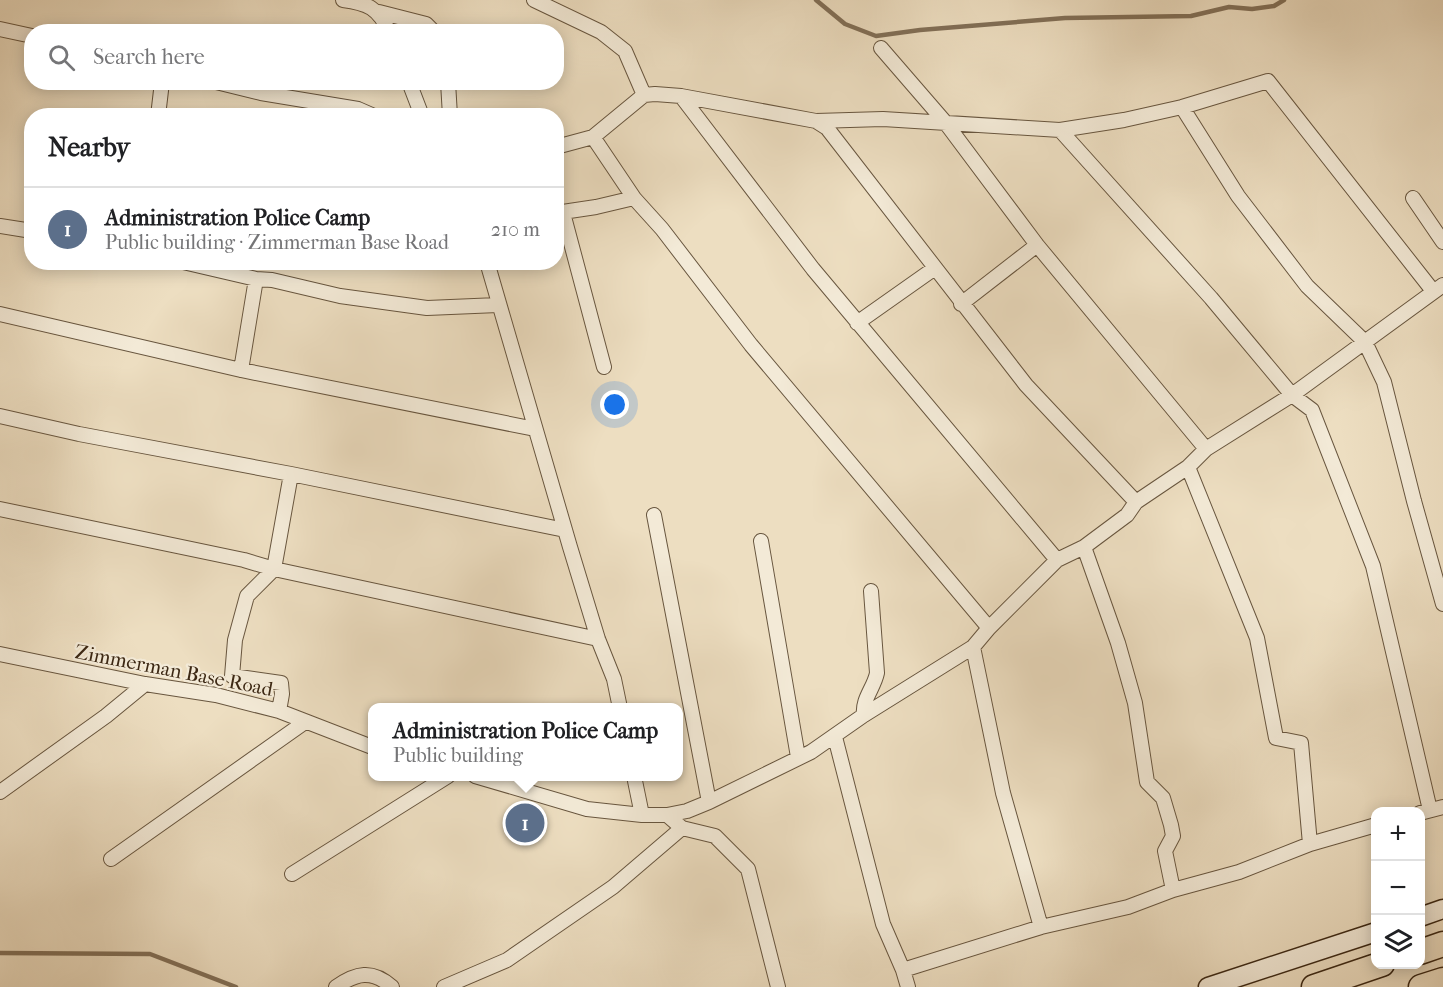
<!DOCTYPE html>
<html lang="en">
<head>
<meta charset="utf-8">
<style>
	body { margin:0; font-family:"IM FELL French Canon",serif; background:#f2f2f2; color:#202124 }
	.controls { position:absolute; right:18px; bottom:18px; display:grid; overflow:hidden; border-radius:12px; box-shadow:0 3px 15px #0003 }
	.controls button { width:54px; height:54px; display:grid; place-items:center; padding:0; border:0; border-bottom:2px solid #e0e0e0; background:#fff; color:#202124; font:30px sans-serif }
	.you { position:absolute; left:615px; top:405px; width:21px; height:21px; margin:-15px; border:4px solid #fff; border-radius:50%; background:#1a73e8; box-shadow:0 0 0 9px #1a73e833 }
	.badge { display:grid; place-items:center; width:39px; height:39px; border-radius:50%; background:#ea580c; color:#fff; font-size:20px; font-weight:700 }
	.pin { position:absolute; translate:-50% -50%; border:3px solid #fff; box-shadow:0 2px 6px #0006 }
	.popup { position:absolute; left:368px; top:703px; width:315px; height:78px; box-sizing:border-box; display:grid; place-content:center; border-radius:12px; background:#fff; filter:drop-shadow(0 2px 4px #0005); font-size:20px; white-space:nowrap; color:#757577 }
	.popup b { font-size:22px; color:#202124 }
	.popup::after { content:''; position:absolute; left:50%; top:100%; margin-left:-12px; border:12px solid transparent; border-top-color:#fff }
	.list { margin:0; padding:0; list-style:none }
	h2 { display:flex; justify-content:space-between; align-items:center; height:78px; margin:0; padding:0 24px; font-size:26px }
	h2 small { font-size:20px; font-weight:400; color:#757577 }
	.list li { display:grid; grid-template-columns:39px 1fr auto; gap:18px; align-items:center; box-sizing:border-box; height:84px; padding:0 24px; border-top:2px solid #e0e0e0 }
	.list b { display:block; font-size:22px; white-space:nowrap }
	.list p { margin:0; font-size:20px; white-space:nowrap; color:#757577 }
	.list em { font-size:20px; font-style:normal; color:#757577 }
	.icon { flex:none; width:33px; height:33px; fill:none; stroke:currentColor; stroke-width:2; stroke-linecap:round; stroke-linejoin:round }
	.map { position:relative; flex:none; width:1443px; height:987px; overflow:hidden }
	.search { position:absolute; background:#fff; box-shadow:0 3px 15px #0003; left:24px; top:24px; width:540px; height:66px; display:flex; align-items:center; gap:15px; box-sizing:border-box; padding:0 21px; border-radius:24px; color:#757577; font-size:22px }
	.panel { position:absolute; background:#fff; box-shadow:0 3px 15px #0003; left:24px; top:108px; width:540px; height:162px; border-radius:24px }
	.map>svg:first-child { display:block }
	.lines { fill:none; stroke-linecap:round; stroke-linejoin:round }
	.stream { stroke:#827058; stroke-width:4.5 }
	.street-casing { stroke:#68563f; stroke-width:16 }
	.secondary-casing { stroke:#3c2814; stroke-width:21 }
	.highway-casing { stroke:#3c2814; stroke-width:27 }
	.street { stroke:#f3ead7; stroke-width:14 }
	.secondary { stroke:#f3ead7; stroke-width:18 }
	.highway { stroke:#eddec1; stroke-width:24 }
	.labels { text-anchor:middle; stroke-width:4.5; stroke-linejoin:round; paint-order:stroke }
	.street-label { font-size:20px; fill:#3c2814; stroke:#f3ead7 }
</style>
</head>
<body>
<div class="map">
<svg width="1443" height="987" viewBox="0 0 1443 987">
	<rect width="100%" height="100%" fill="#eddec1"/>
	<filter id="stains"><feTurbulence type="fractalNoise" baseFrequency=".00333" numOctaves="4"/><feColorMatrix values="0 0 0 0 .2 0 0 0 0 .09 0 0 0 0 .02 0 0 0 .5 -.17"/></filter>
	<radialGradient id="worn" r=".72"><stop offset=".6" stop-color="#630" stop-opacity="0"/><stop offset="1" stop-color="#630" stop-opacity=".3"/></radialGradient>
	<g class="lines">
		<!-- stream -->
		<path class="stream" d="M816,0l29,24 31,12 44,-6 145,-12 126,-2 38,-9 23,2 22,-3 10,-6
			M0,953l150,1 86,33"/>
		<defs>
			<path id="street" d="M343,0c24,3 36,8 46,32
				M534,0l67,32 24,19 19,44
				M379,12l47,12 8,8
				M0,29l32,7
				M881,48l64,74 92,123 169,204
				M216,82l45,11 97,16 16,7
				M409,82l13,34
				M448,82l2,34
				M681,96l132,173 244,291
				M1182,107l56,89 69,90 58,56 19,40 30,119 29,103
				M158,116l4,-34
				M816,121l67,-2 177,11 64,-10 58,-13 86,-26 165,210
				M1060,130l151,168 81,97 20,15 61,156 57,244
				M593,137l41,61
				M556,147l37,-10 51,-42 11,-1 26,2 135,25 11,7 199,257 110,117
				M1413,198l30,44
				M556,213l40,-6 38,-9 28,31 89,116 238,283
				M563,213l41,154
				M0,226l32,5
				M183,262l73,17
				M487,262l83,285 28,92 16,40 6,29
				M961,304l76,-59
				M0,314l241,56 294,59
				M857,323l78,-55
				M241,370l15,-91 16,1 68,16 87,12 71,-3
				M0,416l79,18 212,40 274,56
				M1188,467l69,171 19,100 25,5 9,101
				M0,509l244,51 30,9 324,70
				M654,515l55,287
				M761,541l37,216
				M1084,547l34,96 17,60 12,79 16,16 8,27 2,11 -8,15 8,39
				M973,647l30,146 38,134
				M0,654l145,30 71,11 63,16 93,36
				M279,711l3,-17 -1,-11 -49,-7 3,-36 12,-44 27,-27 17,-95
				M864,715c-2,-16 10,-27 13,-42l-6,-82
				M835,737l48,187 20,46 138,-43 87,-20 45,-17 66,-18 71,-28 66,-19
				M475,776l112,33 55,6h25l15,13 33,8 33,33 30,118
				M634,776l8,39
				M0,792l106,-76 39,-32
				M1420,813l23,-6
				M667,815l20,-4 22,-9 102,-50 53,-37 109,-68 16,-19 68,-68 27,-13 43,-32 9,-13 52,-35 18,-18 86,-54 151,-110
				M111,859l194,-137
				M292,874l156,-98
				M903,970l5,17
				M336,987c20,-14 36,-18 56,0
				M444,987l63,-27 106,-73 69,-59"/>
			<path id="secondary" d="M1420,917l23,-8
				M1208,987l168,-55"/>
			<path id="highway" d="M1420,952l23,-8
				M1314,987l68,-23
				M1421,987l22,-7"/>
		</defs>
		<!-- street casing -->
		<use href="#street" class="street-casing"/>
		<!-- secondary casing -->
		<use href="#secondary" class="secondary-casing"/>
		<!-- highway casing -->
		<use href="#highway" class="highway-casing"/>
		<!-- street -->
		<use href="#street" class="street"/>
		<!-- secondary -->
		<use href="#secondary" class="secondary"/>
		<!-- highway -->
		<use href="#highway" class="highway"/>
	</g>
	<g class="labels">
		<!-- street labels -->
		<g class="street-label">
			<text transform="translate(174 670) rotate(11)" y="7">Zimmerman Base Road</text>
		</g>
	</g>
	<rect width="100%" height="100%" filter="url(#stains)"/>
	<rect width="100%" height="100%" fill="url(#worn)"/>
</svg>
<div class="controls">
<button>+</button>
<button>−</button>
<button><svg class="icon" aria-label="layers" viewBox="0 0 24 24"><path d="M12 4l9 5-9 5-9-5zM3 14l9 5 9-5"/></svg></button>
</div>
<div class="you"></div>
<div class="pin badge" style="left:525px;top:823px;background:#5c6f8a">1</div>
<div class="popup"><b>Administration Police Camp</b>Public building</div>
<div class="search"><svg class="icon" aria-label="search" viewBox="0 0 24 24"><circle cx="10" cy="10" r="6"/><path d="M15 15l6 6"/></svg>Search here</div>
<section class="panel">
<h2>Nearby<small></small></h2>
<ul class="list">
<li><span class="badge" style="background:#5c6f8a">1</span><div><b>Administration Police Camp</b><p>Public building · Zimmerman Base Road</p></div><em>210 m</em></li>
</ul>
</section>
</div>
</body>
</html>
